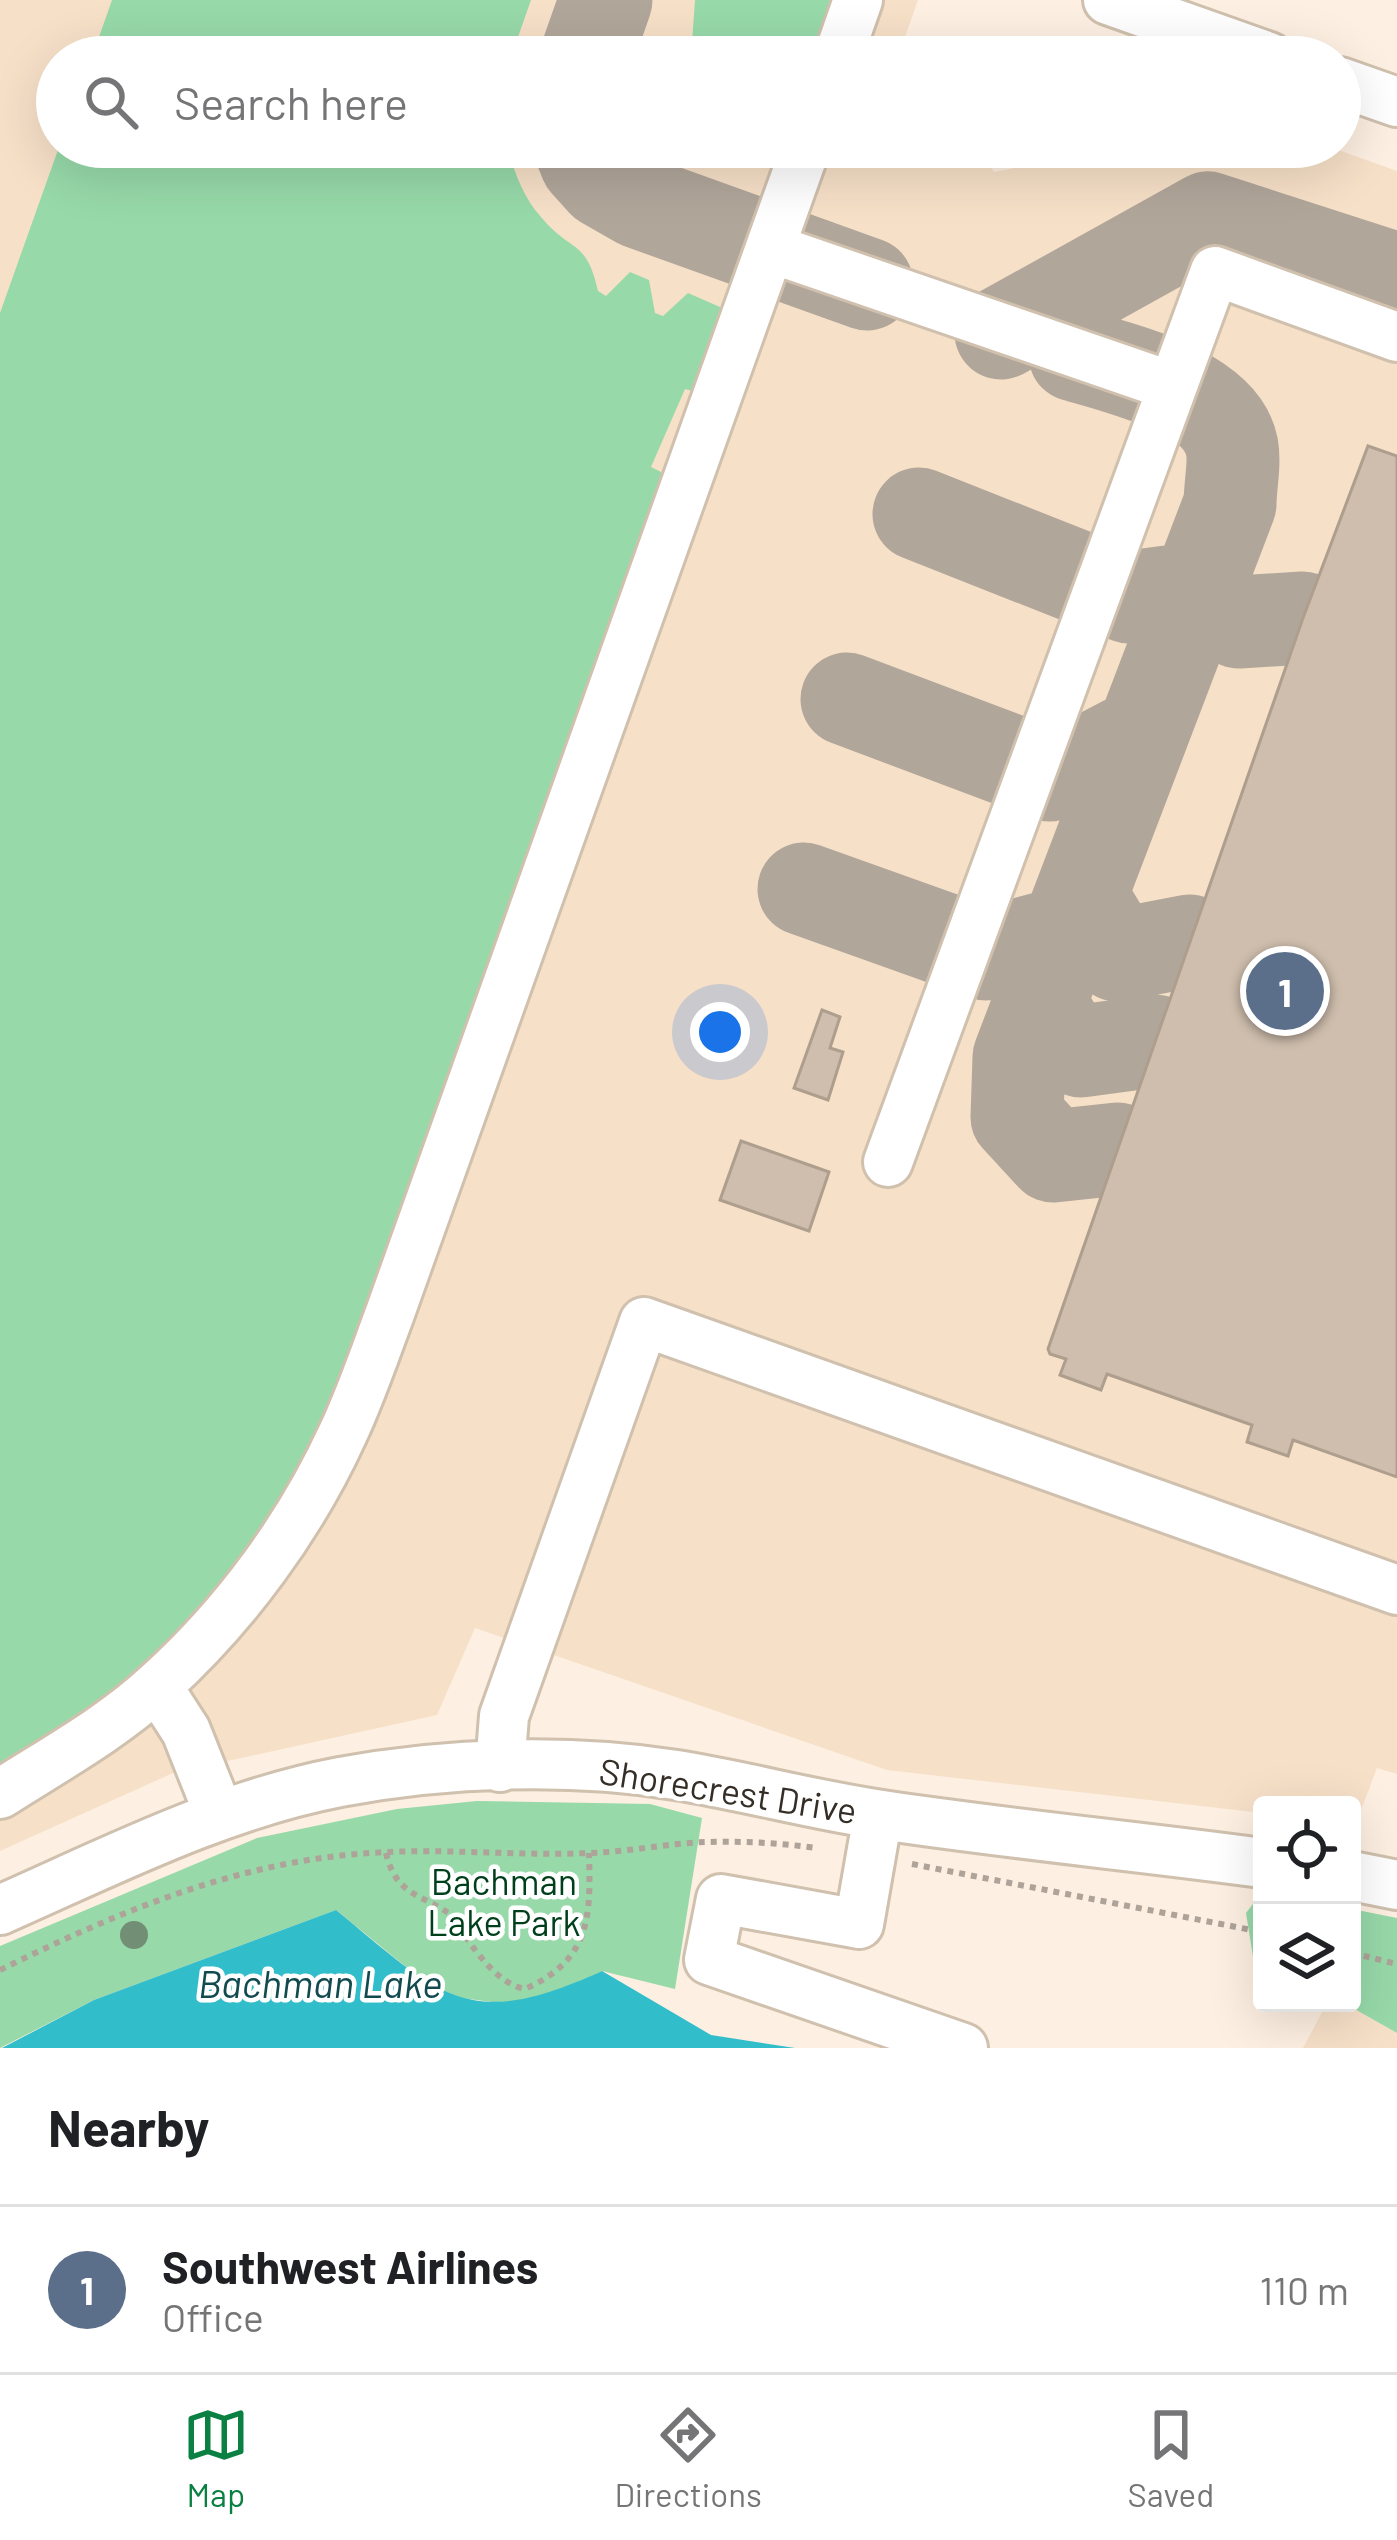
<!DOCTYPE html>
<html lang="en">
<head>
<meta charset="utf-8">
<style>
	body { margin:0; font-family:Barlow,sans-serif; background:#f2f2f2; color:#202124 }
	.controls { position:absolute; right:36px; bottom:36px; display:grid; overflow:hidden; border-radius:12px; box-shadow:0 12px 48px #0002 }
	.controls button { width:108px; height:108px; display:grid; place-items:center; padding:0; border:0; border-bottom:3px solid #e0e0e0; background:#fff; color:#202124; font:60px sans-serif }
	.you { position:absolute; left:720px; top:1032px; width:42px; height:42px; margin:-30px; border:9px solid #fff; border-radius:50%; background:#1a73e8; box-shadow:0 0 0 18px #1a73e833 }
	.badge { display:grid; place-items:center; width:78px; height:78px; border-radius:50%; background:#0b8043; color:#fff; font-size:39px; font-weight:700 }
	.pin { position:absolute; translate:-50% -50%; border:6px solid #fff; box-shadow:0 3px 12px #0006 }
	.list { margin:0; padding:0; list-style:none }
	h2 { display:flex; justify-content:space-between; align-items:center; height:156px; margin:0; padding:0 48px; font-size:51px }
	h2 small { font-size:39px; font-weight:400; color:#757577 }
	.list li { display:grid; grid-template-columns:78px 1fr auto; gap:36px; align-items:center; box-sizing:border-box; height:168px; padding:0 48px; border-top:3px solid #e0e0e0 }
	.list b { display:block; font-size:45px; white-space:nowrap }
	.list p { margin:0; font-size:39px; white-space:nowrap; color:#757577 }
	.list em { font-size:39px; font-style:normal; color:#757577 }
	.icon { flex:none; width:66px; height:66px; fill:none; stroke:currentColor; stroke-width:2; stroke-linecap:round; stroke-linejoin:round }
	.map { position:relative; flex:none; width:1397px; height:2048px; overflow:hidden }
	.search { position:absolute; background:#fff; box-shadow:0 12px 48px #0002; left:36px; right:36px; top:36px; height:132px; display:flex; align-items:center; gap:30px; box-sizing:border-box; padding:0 42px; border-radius:66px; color:#757577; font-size:45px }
	.sheet { height:324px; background:#fff }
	nav { display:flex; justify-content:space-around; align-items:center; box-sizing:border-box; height:168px; border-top:3px solid #e0e0e0; background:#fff; font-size:33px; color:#757577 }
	nav a { display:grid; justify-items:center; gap:6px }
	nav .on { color:#0b8043 }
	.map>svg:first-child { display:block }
	.built { fill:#f7e0c8 }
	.green { fill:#97d9a9 }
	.water { fill:#32bdca }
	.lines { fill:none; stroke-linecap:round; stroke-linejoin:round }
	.taxiway { stroke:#b1a69a; stroke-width:93 }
	.building { fill:#cfbead; stroke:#ae9e8d; stroke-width:3 }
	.minor-casing { stroke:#d0c0ae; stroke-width:54 }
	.path { stroke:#aea398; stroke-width:6; stroke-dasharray:6 6; stroke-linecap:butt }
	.minor { stroke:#fff; stroke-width:48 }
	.tree { fill:#728e74 }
	.labels { text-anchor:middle; stroke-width:9; stroke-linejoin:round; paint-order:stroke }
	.street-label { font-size:36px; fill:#342e27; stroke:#fff }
	.park-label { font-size:36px; fill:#003f1b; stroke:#fff }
	.water-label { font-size:39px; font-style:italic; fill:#114b50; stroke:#fff }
</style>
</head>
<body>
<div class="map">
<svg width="1397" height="2048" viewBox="0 0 1397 2048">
	<rect width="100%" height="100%" fill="#fdefe1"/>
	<!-- built -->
	<path class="built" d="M0,0h918l-20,57h-841v90h870l18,12 16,-12h16l17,25 54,-10 6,-15h276l67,24v1603l-20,-6 -21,55h-4v-18h-90v8l-375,-43 -412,-142 -38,87 -264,58 -173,78z
		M1327,2003h17l53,30v15h-94z"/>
	<!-- green -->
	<path class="green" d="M112,0h419l-20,57h-419z
		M695,0h144l-20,57h-128z
		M59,147h448c8,26 16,50 34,70 31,37 45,21 57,74l8,5 24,-24 19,8 6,33 8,3 25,-23 41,18 -29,82 -15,-4 -34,78 16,8 -336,941c-48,91 -100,185 -181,251 -47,39 -100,71 -150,106v-1460z
		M477,1801l173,3 52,14 -27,171 -73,-18 -48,22 -46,11 -47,-6 -34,-14 -91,-74 -242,90 -94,48v-102l257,-108 140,-29z
		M1262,1892v79l-7,-2 -9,-56z
		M1352,1909l45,9v115l-53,-30h8z"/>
	<!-- water -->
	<path class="water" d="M336,1910c105,86 131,123 266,61l109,64 84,13h-793l92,-48z"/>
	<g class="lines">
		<!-- taxiway -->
		<path class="taxiway" d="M586,57l20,-57
			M580,147l6,15 18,20 35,20 228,82
			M1001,333l207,-115 189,61
			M1075,355c47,14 146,36 157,92 3,17 -2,40 -2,57l-211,553 -2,60 36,39 65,-7
			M919,514l210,83 68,-9 5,18 37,16 64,-4
			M847,699l202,76 32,-10 44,-23
			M1086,882l-1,20 32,53 73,-14
			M804,889l182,65 77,-21
			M1040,1004l20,32 21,15 74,-10"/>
	</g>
	<!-- building -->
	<path class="building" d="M1368,446l29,10v1021l-104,-37 -5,16 -41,-14 5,-17 -145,-51 -6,16 -41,-15 6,-16 -16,-5 -2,-5 255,-731z
		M822,1010l18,7 -10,31 13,4 -15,48 -34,-12z
		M741,1141l88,31 -20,59 -89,-31z"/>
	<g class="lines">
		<defs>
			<path id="minor" d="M1108,0l161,57
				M838,57l20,-57
				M1340,82l57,20
				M770,248l401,138
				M888,1162l327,-891 182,66
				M157,1686l29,45 33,83
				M500,1767l4,-51 140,-394 753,268
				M0,1794c53,-34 112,-66 159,-110 76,-69 141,-157 184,-251 18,-38 32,-80 47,-120l416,-1166
				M878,1815l-19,109 -138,-25 -12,61 254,88
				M1352,1876l45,9
				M0,1910c111,-49 220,-105 340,-128 108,-20 228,-24 336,-7 69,11 137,30 206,40 126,19 254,31 380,48"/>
		</defs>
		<!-- minor casing -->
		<use href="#minor" class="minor-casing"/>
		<!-- path -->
		<path class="path" d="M386,1853c10,43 36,41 67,63 8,6 10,16 15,24 13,19 34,45 57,49 65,-29 66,-71 64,-136
			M912,1864l350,68
			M1352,1953l45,11
			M0,1970c124,-61 248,-113 389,-118 67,-3 134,4 200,1 40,-1 79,-10 118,-11 37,-1 73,1 109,6"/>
		<!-- minor -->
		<use href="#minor" class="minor"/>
	</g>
	<!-- trees -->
	<circle class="tree" cx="134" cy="1935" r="14"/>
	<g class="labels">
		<!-- street labels -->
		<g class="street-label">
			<text transform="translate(728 1791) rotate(9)" y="13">Shorecrest Drive</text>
		</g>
		<!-- park labels -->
		<g class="park-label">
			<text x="504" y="1895">Bachman<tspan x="504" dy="41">Lake Park</tspan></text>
		</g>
		<!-- water labels -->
		<g class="water-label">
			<text x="320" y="1998">Bachman Lake</text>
		</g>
	</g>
</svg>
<div class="controls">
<button><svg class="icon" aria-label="locate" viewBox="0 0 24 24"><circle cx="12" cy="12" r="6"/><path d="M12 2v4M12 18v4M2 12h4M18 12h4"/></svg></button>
<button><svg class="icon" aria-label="layers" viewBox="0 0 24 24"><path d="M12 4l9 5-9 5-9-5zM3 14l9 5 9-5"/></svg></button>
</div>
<div class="you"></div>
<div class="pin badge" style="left:1285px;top:991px;background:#5c6f8a">1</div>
<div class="search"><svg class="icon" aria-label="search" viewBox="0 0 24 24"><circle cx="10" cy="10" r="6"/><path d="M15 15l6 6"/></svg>Search here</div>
</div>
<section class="sheet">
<h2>Nearby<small></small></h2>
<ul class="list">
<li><span class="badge" style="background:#5c6f8a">1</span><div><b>Southwest Airlines</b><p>Office</p></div><em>110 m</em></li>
</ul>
</section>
<nav>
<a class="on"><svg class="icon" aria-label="map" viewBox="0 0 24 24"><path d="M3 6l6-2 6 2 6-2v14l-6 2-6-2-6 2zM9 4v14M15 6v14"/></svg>Map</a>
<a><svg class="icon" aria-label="directions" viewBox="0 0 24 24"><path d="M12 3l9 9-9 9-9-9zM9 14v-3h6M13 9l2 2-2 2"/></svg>Directions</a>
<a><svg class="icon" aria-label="saved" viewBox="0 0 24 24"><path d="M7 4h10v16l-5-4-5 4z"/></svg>Saved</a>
</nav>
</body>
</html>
